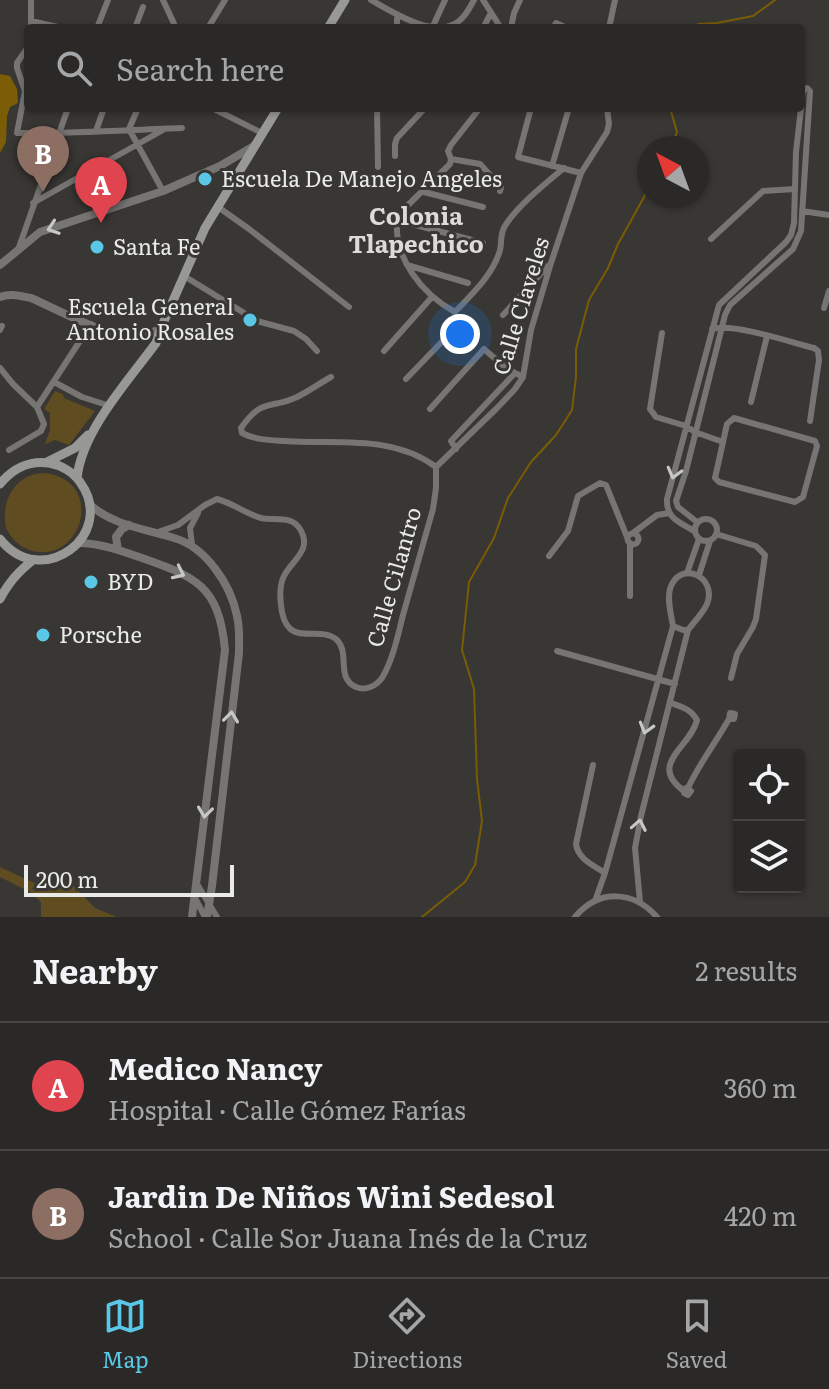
<!DOCTYPE html>
<html lang="en">
<head>
<meta charset="utf-8">
<style>
	body { margin:0; font-family:Literata,serif; background:#363533; color:#f1f3f6 }
	.controls { position:absolute; right:24px; bottom:24px; display:grid; overflow:hidden; border-radius:8px; box-shadow:0 2px 6px #0004 }
	.controls button { width:72px; height:72px; display:grid; place-items:center; padding:0; border:0; border-bottom:2px solid #464544; background:#2a2927; color:#f1f3f6; font:40px sans-serif }
	.compass { position:absolute; left:637px; top:136px; width:72px; height:72px; border-radius:50%; background:#2a2927; box-shadow:0 2px 6px #0004; rotate:319deg }
	.scale { position:absolute; left:24px; bottom:20px; width:210px; box-sizing:border-box; padding-left:8px; border:4px solid #eaeae8; border-top:0; font-size:22px; line-height:28px; white-space:nowrap; color:#eaeae8; -webkit-text-stroke:6px #383734; paint-order:stroke }
	.you { position:absolute; left:460px; top:334px; width:28px; height:28px; margin:-20px; border:6px solid #fff; border-radius:50%; background:#1a73e8; box-shadow:0 0 0 12px #1a73e833 }
	.badge { display:grid; place-items:center; width:52px; height:52px; border-radius:50%; background:#5bc7e7; color:#fff; font-size:26px; font-weight:700 }
	.pin { position:absolute; translate:-50% -66px; filter:drop-shadow(0 2px 4px #0008) }
	.pin::after { content:''; position:absolute; top:42px; width:28px; height:24px; background:inherit; clip-path:polygon(0 0,100% 0,50% 100%) }
	.list { margin:0; padding:0; list-style:none }
	h2 { display:flex; justify-content:space-between; align-items:center; height:104px; margin:0; padding:0 32px; font-size:34px }
	h2 small { font-size:26px; font-weight:400; color:#a5a6a7 }
	.list li { display:grid; grid-template-columns:52px 1fr auto; gap:24px; align-items:center; box-sizing:border-box; height:128px; padding:0 32px; border-top:2px solid #464544 }
	.list b { display:block; font-size:30px; white-space:nowrap }
	.list p { margin:0; font-size:26px; white-space:nowrap; color:#a5a6a7 }
	.list em { font-size:26px; font-style:normal; color:#a5a6a7 }
	.icon { flex:none; width:44px; height:44px; fill:none; stroke:currentColor; stroke-width:2; stroke-linecap:round; stroke-linejoin:round }
	.map { position:relative; flex:none; width:829px; height:917px; overflow:hidden }
	.search { position:absolute; background:#2a2927; box-shadow:0 2px 6px #0004; left:24px; right:24px; top:24px; height:88px; display:flex; align-items:center; gap:20px; box-sizing:border-box; padding:0 28px; border-radius:8px; color:#a5a6a7; font-size:30px }
	.sheet { height:360px; background:#2a2927 }
	nav { display:flex; justify-content:space-around; align-items:center; box-sizing:border-box; height:112px; border-top:2px solid #464544; background:#2a2927; font-size:22px; color:#a5a6a7 }
	nav a { display:grid; justify-items:center; gap:4px }
	nav .on { color:#5bc7e7 }
	.map>svg:first-child { display:block }
	.green { fill:#5f4c20 }
	.forest { fill:#7a5d06 }
	.lines { fill:none; stroke-linecap:round; stroke-linejoin:round }
	.stream { stroke:#7a5c04; stroke-width:2 }
	.minor { stroke:#767574; stroke-width:6 }
	.tertiary { stroke:#767574; stroke-width:8 }
	.secondary { stroke:#989896; stroke-width:9 }
	.oneway { stroke:#c7c7c5 }
	.poi-dot { fill:#5bc7e7; stroke:#383734; stroke-width:3 }
	.labels { text-anchor:middle; stroke-width:6; stroke-linejoin:round; paint-order:stroke }
	.poi-label { font-size:22px; fill:#eaeae8; stroke:#383734; text-anchor:start }
	.street-label { font-size:22px; fill:#eaeae8; stroke:#383734 }
	.neighbourhood-label { font-size:24px; font-weight:bold; fill:#dcdbd8; stroke:#383734 }
</style>
</head>
<body>
<div class="map">
<svg width="829" height="917" viewBox="0 0 829 917">
	<rect width="100%" height="100%" fill="#383734"/>
	<!-- green -->
	<path class="green" d="M55,391l8,3 1,4 31,13 -26,34 -14,-5 -10,4 5,-14v-17l-6,-4z
		M45,473c63,8 36,97 -18,76 -9,-4 -17,-12 -21,-21 -6,-29 11,-55 39,-55z
		M0,867l41,19 29,-4 25,26 22,9h-76v-15l-11,-10 -30,-15z"/>
	<!-- forest -->
	<path class="forest" d="M0,74l10,2 7,13 1,14 -8,4 -3,9 -1,26 -6,11z"/>
	<g class="lines">
		<!-- stream -->
		<path class="stream" d="M694,28l4,-4 19,-1 36,-7 22,-16
			M670,108l7,24 -6,16
			M422,917l43,-35 10,-17 7,-44 -5,-42 -3,-90 -12,-39 7,-68 25,-44 14,-40 23,-36 25,-27 16,-25 4,-33v-28l13,-49 19,-32 10,-24 31,-56"/>
		<!-- minor -->
		<path class="minor" d="M163,0l13,28
			M371,0c21,12 64,40 88,21 7,-5 11,-14 15,-21
			M483,0l18,28
			M397,14v14
			M31,21l31,7
			M433,26l12,-26
			M31,28v-28
			M97,28l11,-28
			M135,28l8,-21
			M208,28l17,-28
			M483,28l8,-15
			M511,28l3,-15 6,-13
			M553,28l3,-5 11,5
			M609,28l6,-28
			M28,47l-11,16v5l8,23 -8,42c55,1 110,-3 165,-5
			M138,108l-9,21 34,62
			M212,108l50,25
			M377,108l1,59
			M531,108l-13,49 63,16
			M96,131l8,-23
			M395,156v-12l2,-6 28,-30
			M451,159l29,5 21,23 -1,4
			M451,159l-3,-8 3,-6 29,-37
			M552,166l17,-58
			M424,192l59,15
			M33,203l130,-73
			M218,207l31,22 100,78
			M802,211l27,4
			M397,220c-3,39 25,74 58,92 17,-18 38,-37 45,-62 2,-8 0,-17 5,-24 12,-20 41,-43 59,-58
			M397,220l86,23
			M397,220l9,-13 44,-43 1,-5
			M711,239l52,-48 32,-2
			M18,250l50,-142
			M407,265l61,18
			M184,276l73,45 37,10 12,8 11,12
			M824,308l5,-17
			M503,315l45,-49
			M712,329c22,-6 78,13 102,19l4,3 1,9 -9,61
			M0,330l2,-4
			M662,333l-12,76 6,8 30,9 9,6 28,10
			M384,351l48,-54
			M0,368l13,16 24,23 7,17 -3,7 -32,19
			M331,377c-11,6 -22,14 -34,20 -28,13 -34,0 -56,31l1,5c13,7 28,7 43,8 51,4 107,-7 151,26
			M406,379l52,-54
			M54,382l28,15 28,9
			M751,402l16,-66
			M37,407l54,-83
			M430,409l54,-60 23,20 16,8
			M734,418l81,23 2,5 -14,51 -8,5 -76,-20 -4,-4 12,-54z
			M456,449l-5,-8 64,-68
			M436,467l61,-59 18,-19 8,-12 8,-47 20,-67 30,-90 26,-41 2,-8 -2,-16
			M695 530a11 11 0 1 1 22 0a11 11 0 1 1-22 0Z
			M697,522l-19,-15 -2,-6 10,-30 39,-156 5,-10 63,-56 8,-18 9,-140 -3,-3 -4,3 -2,16
			M694,531c-14,-9 -28,-12 -27,-32l52,-194 67,-63 5,-7 3,-12 2,-71 5,-44
			M158,532l20,-7 27,-20 12,-6c16,4 29,15 44,19 14,3 30,-3 39,11 13,21 -8,31 -16,47 -5,10 -4,25 -2,36 7,36 36,13 54,27 15,13 -1,39 20,48 10,4 20,-1 26,-9 11,-18 16,-43 21,-63 10,-36 20,-71 30,-106l3,-21v-21
			M633,533l24,-18 13,-2
			M627.5 539a5.5 5.5 0 1 1 11 0a5.5 5.5 0 1 1-11 0Z
			M716,534l40,12 9,9 -9,64 -3,8 -16,27 -6,24
			M630,543v53
			M192,545l-2,-17 8,-15
			M549,556l19,-25 10,-35 22,-13 6,2 21,52
			M687,573l12,-34
			M699,575l11,-34
			M557,651l118,33
			M671,703c11,4 20,6 26,17 -6,27 -50,44 -13,71
			M730,713l5,1 -1,5h-5z
			M593,765l-17,79c2,15 17,21 29,29
			M686,788l5,3 -3,4 -4,-2z
			M688,788c11,-24 28,-46 41,-69
			M197,884l20,33
			M195,898l10,19
			M595,901l10,-28 68,-247
			M640,902l-5,-54 6,-32 47,-186c6,-8 15,-17 19,-26 11,-28 -28,-45 -37,-15 -3,11 1,25 3,37l10,4h5
			M575,917c24,-28 58,-27 82,0"/>
		<!-- tertiary -->
		<path class="tertiary" d="M0,265l40,-33 123,-41 57,-25 34,-20
			M0,297c10,-4 20,-1 31,1 28,12 83,44 112,38 6,-1 12,-5 18,-8
			M89,504c23,21 56,25 85,34 32,9 57,47 63,78 3,13 2,25 2,37l-27,233 -5,31
			M78,543c21,0 41,7 61,14 57,20 80,28 86,93l-33,267
			M118,550l-2,-13 6,-8 7,-4"/>
		<!-- secondary -->
		<path class="secondary" d="M328,28l17,-28
			M47,462l28,-14 13,-13
			M77,478c5,-47 51,-97 79,-135l5,-15 44,-100 73,-120
			M0,484c12,-15 29,-24 49,-21 12,2 24,9 31,19 38,52 -38,110 -80,57
			M0,599c9,-17 18,-27 33,-39"/>
	</g>
	<!-- one-way arrows -->
	<defs><path id="oneway-chevron" d="M-2-3.5L2.5 0L-2 3.5" fill="none" stroke-width="1.6" stroke-linecap="round" stroke-linejoin="round" transform="scale(2)"/></defs>
	<g class="oneway">
		<use href="#oneway-chevron" transform="translate(53 228) rotate(161)"/>
		<use href="#oneway-chevron" transform="translate(674 473) rotate(105)"/>
		<use href="#oneway-chevron" transform="translate(179 573) rotate(25)"/>
		<use href="#oneway-chevron" transform="translate(231 717) rotate(-83)"/>
		<use href="#oneway-chevron" transform="translate(646 728) rotate(106)"/>
		<use href="#oneway-chevron" transform="translate(205 812) rotate(97)"/>
		<use href="#oneway-chevron" transform="translate(639 825) rotate(-79)"/>
	</g>
	<!-- markers -->
	<g class="poi-dot">
		<circle cx="205" cy="179" r="8"/>
		<circle cx="97" cy="247" r="8"/>
		<circle cx="250" cy="320" r="8"/>
		<circle cx="91" cy="582" r="8"/>
		<circle cx="43" cy="635" r="8"/>
	</g>
	<g class="labels">
		<!-- poi labels -->
		<g class="poi-label">
			<text x="221" y="187">Escuela De Manejo Angeles</text>
			<text x="113" y="255">Santa Fe</text>
			<text x="234" y="315" text-anchor="end">Escuela General<tspan x="234" dy="25">Antonio Rosales</tspan></text>
			<text x="107" y="590">BYD</text>
			<text x="59" y="643">Porsche</text>
		</g>
		<!-- street labels -->
		<g class="street-label">
			<text transform="translate(521 306) rotate(-73)" y="8">Calle Claveles</text>
			<text transform="translate(394 577) rotate(-74)" y="8">Calle Cilantro</text>
		</g>
		<!-- neighbourhood labels -->
		<g class="neighbourhood-label">
			<text x="416" y="225">Colonia<tspan x="416" dy="28">Tlapechico</tspan></text>
		</g>
	</g>
</svg>
<div class="controls">
<button><svg class="icon" aria-label="locate" viewBox="0 0 24 24"><circle cx="12" cy="12" r="6"/><path d="M12 2v4M12 18v4M2 12h4M18 12h4"/></svg></button>
<button><svg class="icon" aria-label="layers" viewBox="0 0 24 24"><path d="M12 4l9 5-9 5-9-5zM3 14l9 5 9-5"/></svg></button>
</div>
<svg class="compass" viewBox="-18 -18 36 36"><path d="M0-13l5 13h-10z" fill="#e53935"/><path d="M0 13l5-13h-10z" fill="#a5a6a7"/></svg>
<div class="scale">200 m</div>
<div class="you"></div>
<div class="pin badge" style="left:101px;top:223px;background:#e0444e">A</div>
<div class="pin badge" style="left:43px;top:192px;background:#8d6e63">B</div>
<div class="search"><svg class="icon" aria-label="search" viewBox="0 0 24 24"><circle cx="10" cy="10" r="6"/><path d="M15 15l6 6"/></svg>Search here</div>
</div>
<section class="sheet">
<h2>Nearby<small>2 results</small></h2>
<ul class="list">
<li><span class="badge" style="background:#e0444e">A</span><div><b>Medico Nancy</b><p>Hospital · Calle Gómez Farías</p></div><em>360 m</em></li>
<li><span class="badge" style="background:#8d6e63">B</span><div><b>Jardin De Niños Wini Sedesol</b><p>School · Calle Sor Juana Inés de la Cruz</p></div><em>420 m</em></li>
</ul>
</section>
<nav>
<a class="on"><svg class="icon" aria-label="map" viewBox="0 0 24 24"><path d="M3 6l6-2 6 2 6-2v14l-6 2-6-2-6 2zM9 4v14M15 6v14"/></svg>Map</a>
<a><svg class="icon" aria-label="directions" viewBox="0 0 24 24"><path d="M12 3l9 9-9 9-9-9zM9 14v-3h6M13 9l2 2-2 2"/></svg>Directions</a>
<a><svg class="icon" aria-label="saved" viewBox="0 0 24 24"><path d="M7 4h10v16l-5-4-5 4z"/></svg>Saved</a>
</nav>
</body>
</html>
